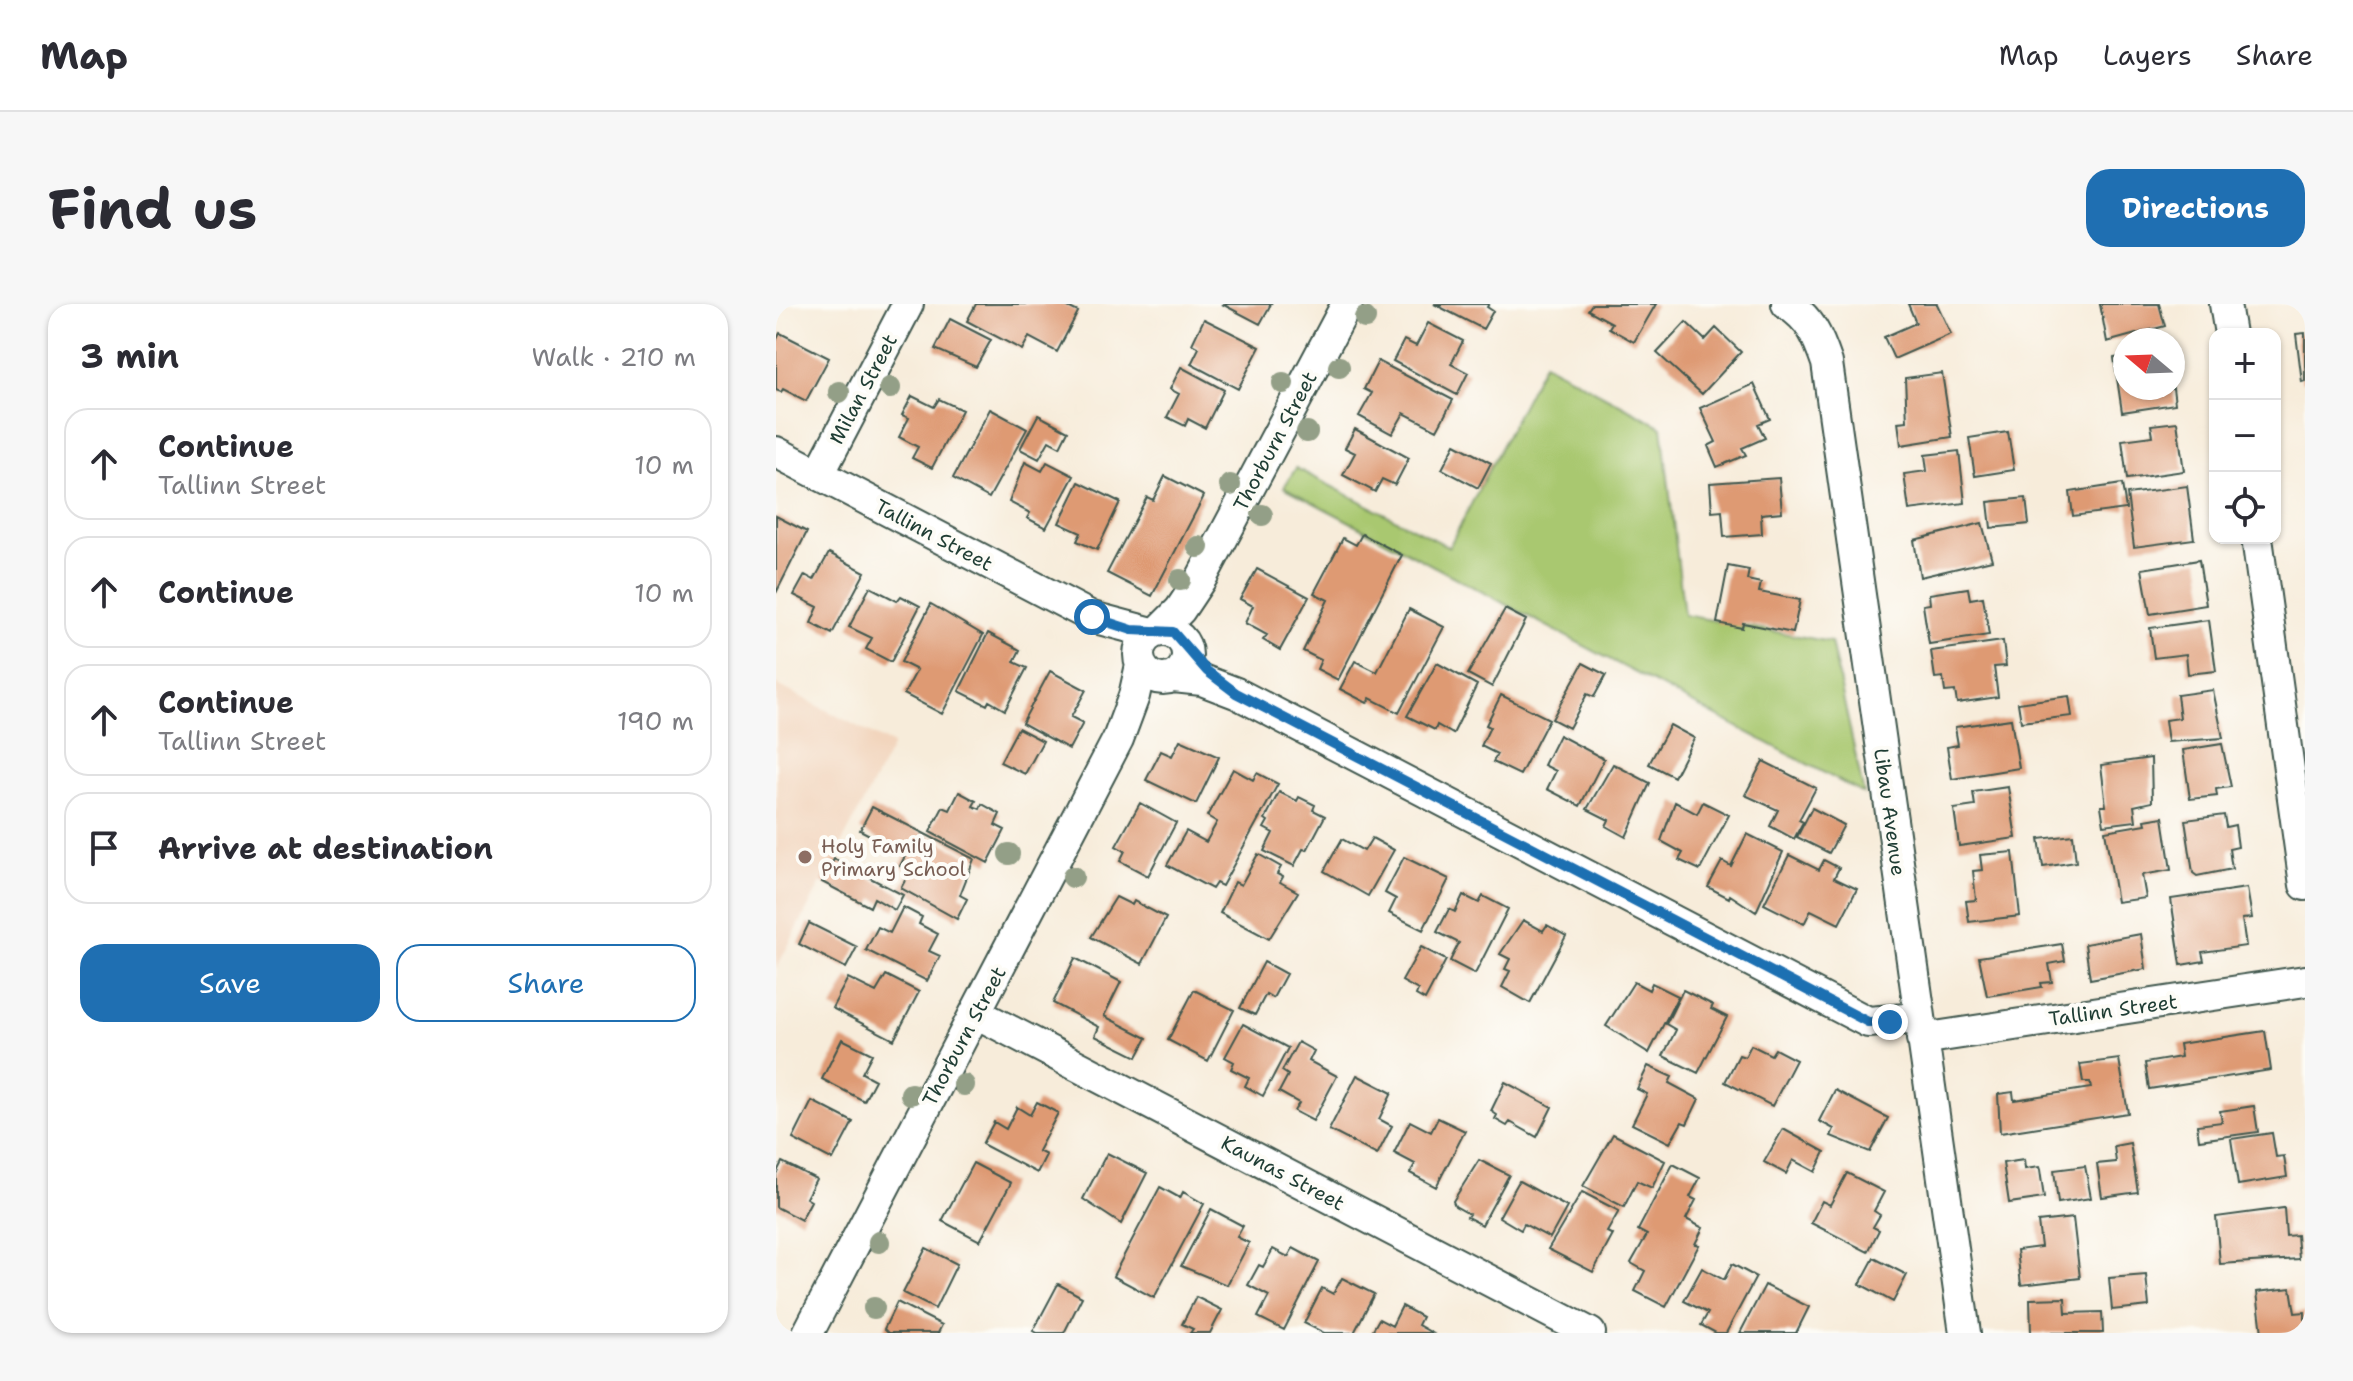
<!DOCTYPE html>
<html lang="en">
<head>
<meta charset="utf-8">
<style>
	body { margin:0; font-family:"Shantell Sans",sans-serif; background:#f7f7f7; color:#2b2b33 }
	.controls { position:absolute; right:24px; top:24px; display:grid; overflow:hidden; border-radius:16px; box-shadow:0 2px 6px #0004 }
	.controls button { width:72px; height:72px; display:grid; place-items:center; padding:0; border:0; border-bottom:2px solid #e1e1e2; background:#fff; color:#2b2b33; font:40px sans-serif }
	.compass { position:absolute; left:1337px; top:24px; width:72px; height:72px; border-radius:50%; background:#fff; box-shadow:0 2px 6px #0004; rotate:289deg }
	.stop { position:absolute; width:24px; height:24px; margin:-18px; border:6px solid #1f6fb2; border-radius:50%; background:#fff }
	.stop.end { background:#1f6fb2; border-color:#fff; box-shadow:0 2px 8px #0008 }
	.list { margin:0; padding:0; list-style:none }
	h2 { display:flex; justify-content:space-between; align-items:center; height:104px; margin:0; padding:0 32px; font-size:34px }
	h2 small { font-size:26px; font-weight:400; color:#7c7c81 }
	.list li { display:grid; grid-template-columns:52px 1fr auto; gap:24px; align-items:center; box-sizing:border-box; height:112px; margin:0 16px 16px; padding:0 16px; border:2px solid #e1e1e2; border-radius:24px }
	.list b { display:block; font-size:30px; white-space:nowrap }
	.list p { margin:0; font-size:26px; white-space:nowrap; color:#7c7c81 }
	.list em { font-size:26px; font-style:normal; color:#7c7c81 }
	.actions { display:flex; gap:16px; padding:24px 32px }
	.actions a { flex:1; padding:18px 0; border:2px solid #1f6fb2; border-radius:24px; text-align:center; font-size:28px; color:#1f6fb2 }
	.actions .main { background:#1f6fb2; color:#fff }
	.icon { flex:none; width:44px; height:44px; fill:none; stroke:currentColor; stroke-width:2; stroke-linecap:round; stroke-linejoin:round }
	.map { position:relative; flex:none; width:1529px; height:1029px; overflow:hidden; border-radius:24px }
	header { display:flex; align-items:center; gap:48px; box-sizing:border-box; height:112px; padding:0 40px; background:#fff; border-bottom:2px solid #e1e1e2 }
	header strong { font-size:38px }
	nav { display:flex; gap:44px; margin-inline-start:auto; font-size:28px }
	.intro { display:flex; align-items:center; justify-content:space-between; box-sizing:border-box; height:192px; padding:0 48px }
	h1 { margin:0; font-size:56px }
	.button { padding:20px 36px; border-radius:24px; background:#1f6fb2; color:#fff; font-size:28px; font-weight:700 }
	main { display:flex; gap:48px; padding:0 48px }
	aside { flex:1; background:#fff; border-radius:24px; box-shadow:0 2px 6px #0004 }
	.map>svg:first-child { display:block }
	.built { fill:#f2d5bd }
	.green { fill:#a9c870; stroke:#648252; stroke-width:2 }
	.building { fill:#de9a73 }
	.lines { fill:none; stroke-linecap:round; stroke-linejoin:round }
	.minor-casing { stroke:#3f574d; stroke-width:34 }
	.minor { stroke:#fff; stroke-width:30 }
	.tree { fill:#939f87 }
	.route { stroke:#1f6fb2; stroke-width:10 }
	.education-dot { fill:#8d6e63; stroke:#fdfcf7; stroke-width:3 }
	.labels { text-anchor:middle; stroke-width:8; stroke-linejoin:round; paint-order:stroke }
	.street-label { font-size:20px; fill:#1f3d34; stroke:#fdfcf7 }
	.education-label { font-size:20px; fill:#785e54; stroke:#fdfcf7; text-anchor:start }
</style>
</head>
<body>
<header>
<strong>Map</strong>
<nav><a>Map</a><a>Layers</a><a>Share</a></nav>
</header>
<div class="intro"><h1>Find us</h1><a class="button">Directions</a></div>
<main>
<aside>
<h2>3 min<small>Walk · 210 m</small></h2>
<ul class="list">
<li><svg class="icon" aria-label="ahead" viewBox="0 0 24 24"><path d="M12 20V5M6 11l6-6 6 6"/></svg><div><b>Continue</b><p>Tallinn Street</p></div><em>10 m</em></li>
<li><svg class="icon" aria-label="ahead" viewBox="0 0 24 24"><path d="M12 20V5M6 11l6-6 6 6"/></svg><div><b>Continue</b></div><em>10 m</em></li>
<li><svg class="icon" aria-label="ahead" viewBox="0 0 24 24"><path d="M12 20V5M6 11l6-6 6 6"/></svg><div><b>Continue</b><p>Tallinn Street</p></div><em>190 m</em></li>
<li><svg class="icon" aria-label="arrive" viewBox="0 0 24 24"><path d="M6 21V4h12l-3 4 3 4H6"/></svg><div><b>Arrive at destination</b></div></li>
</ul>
<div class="actions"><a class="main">Save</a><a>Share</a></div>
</aside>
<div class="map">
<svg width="1529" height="1029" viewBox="0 0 1529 1029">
	<rect width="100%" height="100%" fill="#fdfcf7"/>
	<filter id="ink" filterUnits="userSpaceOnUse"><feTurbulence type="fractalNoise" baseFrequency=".0125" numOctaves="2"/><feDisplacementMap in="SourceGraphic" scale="16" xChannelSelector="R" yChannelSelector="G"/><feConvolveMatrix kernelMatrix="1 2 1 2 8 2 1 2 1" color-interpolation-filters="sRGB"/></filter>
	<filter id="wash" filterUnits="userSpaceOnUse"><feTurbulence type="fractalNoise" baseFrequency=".006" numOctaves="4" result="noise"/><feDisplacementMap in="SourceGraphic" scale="32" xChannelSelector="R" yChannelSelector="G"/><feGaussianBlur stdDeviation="1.8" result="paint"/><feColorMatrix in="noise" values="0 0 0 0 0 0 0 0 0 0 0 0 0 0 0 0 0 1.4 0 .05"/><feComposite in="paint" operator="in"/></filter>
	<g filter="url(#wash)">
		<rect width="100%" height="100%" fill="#f7ecda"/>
		<!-- built -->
		<path class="built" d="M0,380l117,61 -117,224z"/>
		<!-- green -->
		<path class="green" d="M768,59l118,64 22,188 147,27 33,152 -580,-307 12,-19 153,79z"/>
		<g id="blocks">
			<!-- building -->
			<path class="building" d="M200,0h86l16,8 -21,40 -28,-15 -7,13 -55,-29z
				M446,0h49l-11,20z
				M658,0h55l-2,3 6,4 -10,18z
				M816,0h64l-22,38 -25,-14 3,-5 -24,-13z
				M1132,0h29l14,30 -57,25 -10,-22 32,-14z
				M1324,0h59l6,22 -58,16z
				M174,15l41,21 -15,27 -41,-18z
				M428,15l56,28 -22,42 -47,-25 8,-16 -7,-4z
				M910,18l19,18 11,-12 25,24 -39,42 -45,-41z
				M652,19l35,18 -12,23 17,9 -11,22 -64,-34 11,-21 12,6z
				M4,29l49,25 -23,43 -23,-12 -2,3 -5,-2v-49z
				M1529,29v48l-3,1 -6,-48z
				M1349,52v32h48l2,16 -53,8 -8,-54z
				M602,57l75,39 -16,30 -33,-17 -12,21 -33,-18 13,-23 -8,-4z
				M405,63l43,23 -19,38 -17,-9 -3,7 -18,-9 12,-23 -9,-5z
				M1166,69l10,64 -51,8 -3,-23 9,-1 -2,-43z
				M978,80l16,35 -12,5 7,14 -23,10 4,7 -29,12 -9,-21 8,-4 -16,-34z
				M136,92l22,11 5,-8 23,11 -30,58 -20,-10 6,-11 -19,-10 10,-19 -7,-3z
				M214,105l37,20 -38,69 -36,-20z
				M262,111l30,16 -8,16 -11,-6 -10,18 -19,-10z
				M1401,118l7,49 -57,8 -5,-39 31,-4 -2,-11z
				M579,125l54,29 -14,27 -13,-6 -7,13 -32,-17 12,-22 -10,-5z
				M1232,128l6,38 -39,6 -6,-38z
				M679,140l36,19 -13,25 -36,-19z
				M1183,147l6,52 -56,7 -5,-36 23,-3 -2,-16z
				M249,158l17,9 5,-9 27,14 -28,52 -19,-10 3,-5 -21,-11z
				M389,172l39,20 -52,100 -45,-23 40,-76 6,3z
				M1003,174l3,34 -21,2 1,20 -38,3 -2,-26 -10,1 -2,-29z
				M303,178l41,20 -23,48 -20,-9 4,-8 -22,-10z
				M1346,180l4,25 -53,7 -3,-24z
				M1411,182l7,53 -60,8 -7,-53z
				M1250,194l3,26 -38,4 -3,-26z
				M0,212l31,16 -31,61z
				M1206,219l10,37 -72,17 -6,-37z
				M586,230l40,21 -64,125 -21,-11 4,-9 -18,-9 25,-51 -14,-7 29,-55 13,7z
				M53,249l36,19 -33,62 -21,-11 7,-16 -24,-12 11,-20 9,5z
				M1423,256l7,45 -56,9 -8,-45z
				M952,262l21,4 -2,10 14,3 -2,9 41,8 -7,33 -50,-10 -1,5 -25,-5z
				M481,265l52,28 -29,53 -17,-10 4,-5 -22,-12 8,-17 -13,-7z
				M94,283l27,14 4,-5 19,10 -29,56 -25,-13 6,-11 -23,-11z
				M1192,284l2,11 13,-2 6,38 -60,9 -6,-39 7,-1 -1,-10z
				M155,300l52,31 -41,79 -38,-20 13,-24 -16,-8z
				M633,305l35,18 -45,86 -29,-15 -3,5 -27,-14 15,-28 22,11z
				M729,305l21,11 -34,67 -24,-13z
				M1433,316l7,51 -28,3 -2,-20 -32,4 -4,-30z
				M212,329l32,17 -6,12 13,6 -22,42 -16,-9 -2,4 -28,-14z
				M1227,337l3,25 -12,1 4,30 -41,6 -2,-12 -10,1 -2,-15 -8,1 -4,-27z
				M661,359l40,22 -24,49 -16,-9 -2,5 -28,-14z
				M807,359l23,12 -12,22 -7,-3 -18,34 -17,-9z
				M274,367l36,19 -15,27 12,6 -14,26 -47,-26z
				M1437,386l10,48 -55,4 -3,-22 15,-2 -3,-23z
				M725,391l48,24 -29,56 -27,-13 4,-8 -16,-8 9,-19 -4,-2z
				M1293,392l3,20 -51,6 -3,-19z
				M1235,415l8,49 -67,11 -5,-32 11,-2 -3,-18z
				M894,421l24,13 -20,39 -25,-13z
				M242,424l25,13 -18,33 -25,-12z
				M783,431l45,24 -24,47 -33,-17 9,-18 -12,-6z
				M404,436l39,17 -23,47 -50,-24 15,-29 11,5z
				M1446,440l9,43 -15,2 1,7 -27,3 -7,-49z
				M1375,454l1,44 -18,4 2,15 -32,4 -3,-19h5l-5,-41z
				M987,457l53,27 -17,32 4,2 -9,17 -24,-13 8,-16 -33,-15z
				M837,460l37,19 -24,54 -20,-11 3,-6 -22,-11z
				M457,465l20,11 4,-7 21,11 -56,102 -6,-3 -4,6 -45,-24 19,-34 20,11 11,-20 -10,-6z
				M1232,483l8,51 -57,8 -5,-37 21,-3 -2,-14z
				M183,488l17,9 -3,5 7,3 2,-5 18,10 -5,11 10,5 -17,33 -58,-31 13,-25 7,3z
				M503,488l18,9 2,-4 16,8 -2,5 12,6 -18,34 -4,-1 -9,17 -30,-15 9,-18 -9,-5 4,-7 -3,-2z
				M899,498l22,12 6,-12 26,13 -29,55 -21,-10 4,-7 -22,-12z
				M364,499l36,20 -28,53 -28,-15 5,-10 -9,-5z
				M96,503l102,52 -14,36 7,4 -10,20 -56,-31 9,-17 -10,-5 6,-12 -46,-24z
				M1036,504l32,17 -15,28 -32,-16z
				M1448,511l2,12 9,-2 3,22 -9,2 3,20 -35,7 -4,-3 -8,-53z
				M1387,513l8,53 -29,5 4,23 -29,4 -12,-71 41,-7 -1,-4z
				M971,530l36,18 -27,60 -26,-17 -1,3 -21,-11 14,-26 9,5z
				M1297,531l3,27 -33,5 -4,-28z
				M596,534l22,12 -26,46 -44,-25 18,-32 22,12z
				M1237,548l7,64 -51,6 -3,-21 10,-1 -3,-29 9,-1 -2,-15z
				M482,550l23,13 -4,7 6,3 -3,5 18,10 -29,47 -49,-26 15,-31 6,3z
				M1013,551l30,15 5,-10 15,8 -5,10 23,11 -18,35 -28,-14 -7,14 -40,-20z
				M628,553l45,22 -26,51 -34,-17 7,-14 -11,-6z
				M58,555l69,36 -8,15 -21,-12 -4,9 -48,-25z
				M1471,584l5,30 -10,1 4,27 -44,6 2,9 -23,4 -10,-66z
				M687,591l16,8 4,-7 25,13 -33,65 -25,-13 9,-18 -22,-11 12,-23 6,3z
				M340,593l16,8 2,-4 32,17 -24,46 -51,-27z
				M127,603l19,10 -3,7 19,10 -9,17 11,5 -13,25 -61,-31 12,-23 12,6z
				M747,616l20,11 4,-6 19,11 -36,67 -28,-16 8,-16 -5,-2 5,-10 -10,-5z
				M33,619l48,24 -11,21 -47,-24z
				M1365,630l5,35 -56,10 -5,-35z
				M1286,640l3,17 -16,3 3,18 -11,1 1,4 -55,9 -8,-39z
				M645,643l25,13 -21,40 -9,-5 2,-5 -16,-9z
				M299,654l46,24 -17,34 43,22 -10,19 -42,-21 4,-9 -46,-24z
				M488,658l22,12 -13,24 -7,-4 -11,21 -15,-7z
				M110,671l33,17 -25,48 -62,-32 16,-30 28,14z
				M858,678l15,8 3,-7 26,13 -29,57 -43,-27z
				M418,686l40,20 -26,51 -40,-21z
				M907,686l30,15 -2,4 16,8 -29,56 -35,-17 13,-26 -10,-6z
				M467,720l45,24 -25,48 -18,-10 4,-8 -18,-9 3,-7 -9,-5z
				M1489,727l6,39 -122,19 -4,-26 36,-6 -2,-13z
				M66,735l30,15 -10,19 13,7 -11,21 -42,-22z
				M522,738l16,9 -5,10 28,15 -24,45 -19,-10 5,-8 -20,-11 9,-17 -6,-4z
				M975,741l20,10 4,-6 21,11 -24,46 -47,-24 14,-27 6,2z
				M1343,755l9,54 -128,20 -2,-39 15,-2 1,8 77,-12 -1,-6h-7l-3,-18z
				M872,762l24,11 -3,6 30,16 -12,25 -5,-2 -12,21 -38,-19 15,-30 -10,-5z
				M581,771l35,18 -13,26 13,7 -15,29 -48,-25z
				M729,778l47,25 -15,30 -27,-15 -3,4 -12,-7 2,-4 -6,-4z
				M1059,786l53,28 -18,34 -39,-16 3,-7 -15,-8z
				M36,797l41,21 -20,38 -40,-21z
				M261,798l21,11 -20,38 8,4 -9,18 -55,-29 12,-22 12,7 11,-22 13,8z
				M1478,802l4,26 -59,8 -2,-15 25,-3 -2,-11z
				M662,814l27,13 -29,56 -26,-14 5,-9 -21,-11 16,-32 21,11z
				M1007,825l42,23 -10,20 -22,-12 -7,14 -22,-12z
				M1496,829l4,24 8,-1 3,21 -49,8 -7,-46z
				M837,830l52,27 -13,27 -15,-7 -13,26 -41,-21z
				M1354,839l8,49 -36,5 -5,-33 19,-2 -2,-16z
				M331,849l40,20 -26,51 -38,-25z
				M703,856l30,15 -27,50 -15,-8 2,-3 -14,-8 -2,-5z
				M1248,856l1,9 14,-2 1,3 4,28 -35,5 -6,-40z
				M6,858l34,17 -10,19 5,3 -10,19 -25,-13v-33z
				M197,859l38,20 -31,58 -38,-20z
				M897,860l27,14 -10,19 6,3 -10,19 17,9 -8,16 4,1 -33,62 -31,-16 10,-20 -14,-8 16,-28 -9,-5z
				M1309,862l6,32 -33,5 -4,-33z
				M1071,869l37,19 -10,19 6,4 -7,12 6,3 -11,22 -57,-29 11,-22 8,4z
				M743,877l48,26 -17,31 -26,-14 -3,6 -22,-13z
				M384,883l20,11 3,-6 21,12 -50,94 -41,-22z
				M806,888l37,19 -12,21 6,3 -20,37 -45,-23z
				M1508,904l2,28 11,-1 2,24 -79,5 -4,-47z
				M435,905l32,17 -6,11 12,6 -22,42 -46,-19z
				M1297,914l7,60 -59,7 -4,-35 24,-3 -3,-25z
				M150,944l31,16 -22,45 -32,-16z
				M517,944l26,14 -35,68 -26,-13 11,-21 -21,-11 11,-20 4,2 10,-18 15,8z
				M1098,954l33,17 -14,27 -33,-18z
				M956,960l24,13 -30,56h-10l-15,-8 7,-12 -24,-12 18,-33 22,12z
				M1370,971l3,31 -37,4 -3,-32z
				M566,974l32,16 -20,39h-30l-20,-10 18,-35 11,6z
				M282,980l24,13 -18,36h-27l-4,-2z
				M989,981l44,22 -13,26h-56z
				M1515,984l4,25 10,-1v21h-43l-5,-41z
				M420,993l26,13 -12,23h-20l3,-4 -11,-5z
				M1289,994l1,15 36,-1 1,21h-72l-1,-34z
				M121,998l45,23 -4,8h-50l-4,-4z
				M626,1002l20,11 -4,8 14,8h-61l8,-14 13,7z"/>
		</g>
	</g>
	<g filter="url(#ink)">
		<use href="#blocks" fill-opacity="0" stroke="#3f574d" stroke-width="2"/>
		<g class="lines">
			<defs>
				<path id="minor" d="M1011,0c24,15 31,33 40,59l138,970
					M1449,0l5,30
					M0,148l316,165 60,16
					M43,170l89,-170
					M1481,234l48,347
					M363 351a24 24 0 1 1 48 0a24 24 0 1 1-48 0Z
					M383,327l21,-21 22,-33 145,-273
					M398,373l28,3 34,13 632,329 51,-4
					M200,709l614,320
					M1146,735l383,-58
					M32,1029l310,-594 16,-43 7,-31"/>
			</defs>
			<!-- minor casing -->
			<use href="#minor" class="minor-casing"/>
			<!-- minor -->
			<use href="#minor" class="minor"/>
		</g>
		<!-- trees -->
		<g class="tree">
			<circle cx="589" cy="14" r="11"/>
			<circle cx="563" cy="63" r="11"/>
			<circle cx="507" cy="79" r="11"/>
			<circle cx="114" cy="84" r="11"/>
			<circle cx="63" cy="88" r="11"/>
			<circle cx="531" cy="128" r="11"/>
			<circle cx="454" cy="181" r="11"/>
			<circle cx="486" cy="211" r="11"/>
			<circle cx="422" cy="243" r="11"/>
			<circle cx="404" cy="276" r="11"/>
			<circle cx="233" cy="550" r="11"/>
			<circle cx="297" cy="573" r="11"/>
			<circle cx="188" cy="781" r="11"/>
			<circle cx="135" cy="790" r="11"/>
			<circle cx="103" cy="938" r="11"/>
			<circle cx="98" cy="1004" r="11"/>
		</g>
	</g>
	<g class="lines" filter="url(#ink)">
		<!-- route -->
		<path class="route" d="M316,313l40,13 41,2 34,39 29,22 632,329h22"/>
	</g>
	<!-- markers -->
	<circle class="education-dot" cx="29" cy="553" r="8"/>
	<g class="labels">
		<!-- street labels -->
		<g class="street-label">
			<text transform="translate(87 85) rotate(-62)" y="7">Milan Street</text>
			<text transform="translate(499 137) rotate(-62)" y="7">Thorburn Street</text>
			<text transform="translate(158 231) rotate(28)" y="7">Tallinn Street</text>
			<text transform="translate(1114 508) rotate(82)" y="7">Libau Avenue</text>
			<text transform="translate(1337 706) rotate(-8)" y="7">Tallinn Street</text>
			<text transform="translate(188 732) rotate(-62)" y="7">Thorburn Street</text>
			<text transform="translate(507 869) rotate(28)" y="7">Kaunas Street</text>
		</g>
		<!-- education labels -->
		<g class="education-label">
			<text x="45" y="549">Holy Family<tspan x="45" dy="23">Primary School</tspan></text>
		</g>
	</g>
</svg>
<div class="controls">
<button>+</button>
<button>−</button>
<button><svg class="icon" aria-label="locate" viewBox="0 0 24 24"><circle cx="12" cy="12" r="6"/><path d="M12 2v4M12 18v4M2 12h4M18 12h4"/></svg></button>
</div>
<svg class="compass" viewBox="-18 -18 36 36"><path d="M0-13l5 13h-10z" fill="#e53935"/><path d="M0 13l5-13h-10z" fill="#7c7c81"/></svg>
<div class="stop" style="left:316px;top:313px"></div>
<div class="stop end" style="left:1114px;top:718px"></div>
</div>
</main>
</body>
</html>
